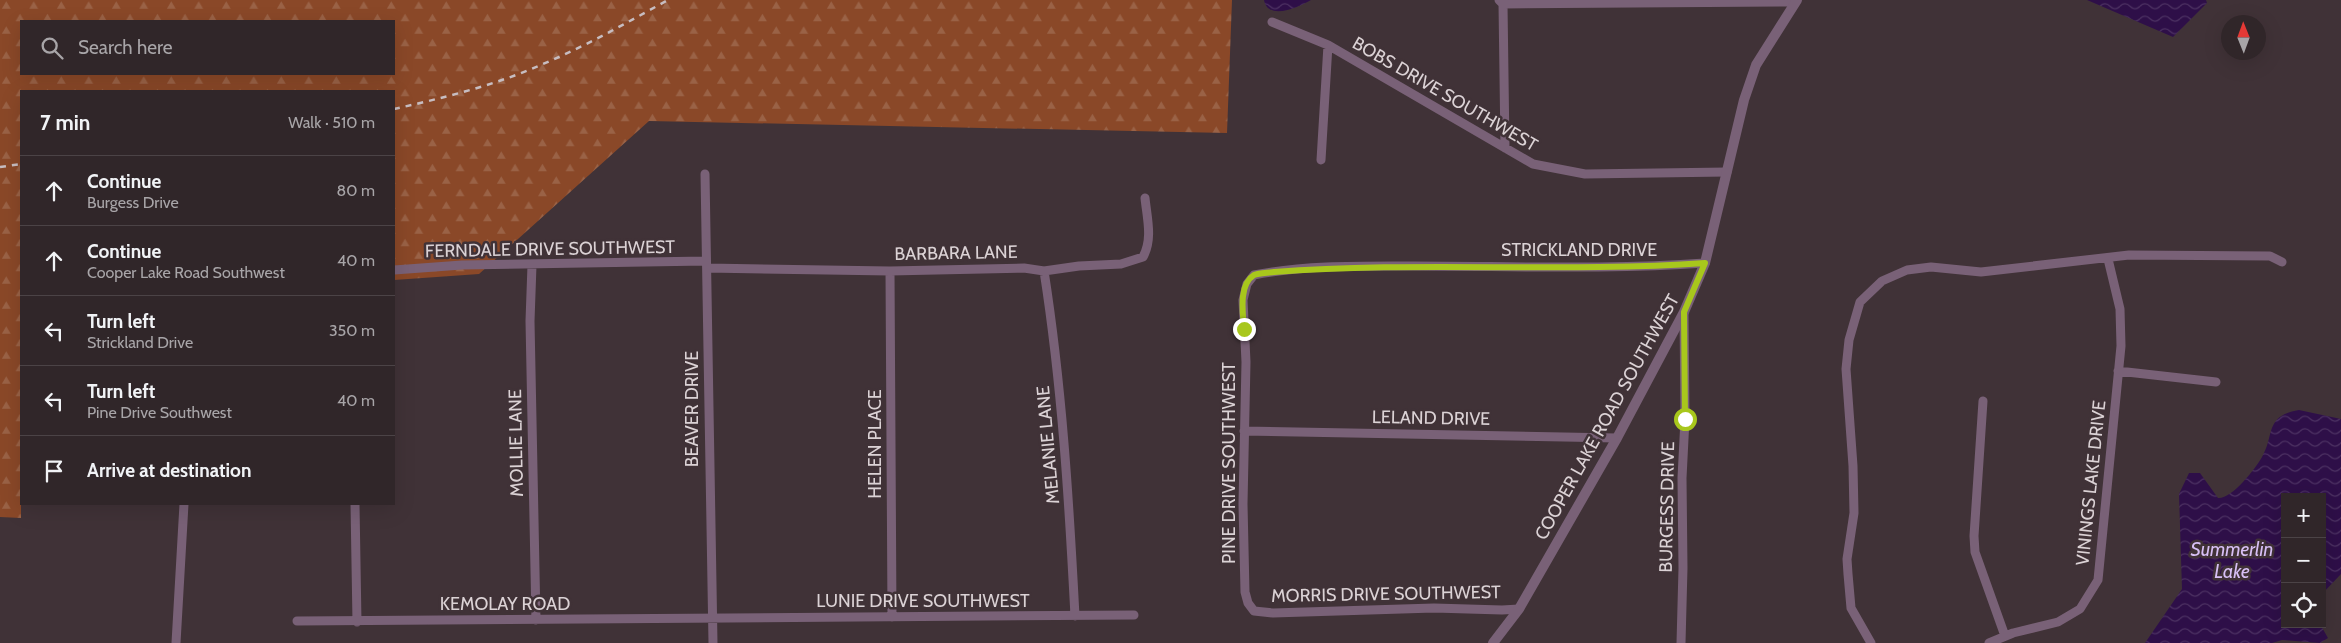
<!DOCTYPE html>
<html lang="en">
<head>
<meta charset="utf-8">
<style>
	body { margin:0; font-family:Cabin,sans-serif; background:#3c3235; color:#f1f3f6 }
	.controls { position:absolute; right:15px; bottom:15px; display:grid; overflow:hidden; border-radius:0px; box-shadow:0 5px 20px #0002 }
	.controls button { width:45px; height:45px; display:grid; place-items:center; padding:0; border:0; border-bottom:1px solid #4b4346; background:#302629; color:#f1f3f6; font:25px sans-serif }
	.compass { position:absolute; left:2221px; top:15px; width:45px; height:45px; border-radius:50%; background:#302629; box-shadow:0 5px 20px #0002; rotate:359deg }
	.stop { position:absolute; width:15px; height:15px; margin:-11px; border:4px solid #a8c71c; border-radius:50%; background:#fff }
	.stop.end { background:#a8c71c; border-color:#fff; box-shadow:0 1px 5px #0008 }
	.list { margin:0; padding:0; list-style:none }
	h2 { display:flex; justify-content:space-between; align-items:center; height:65px; margin:0; padding:0 20px; font-size:21px }
	h2 small { font-size:16px; font-weight:400; color:#a8a5a8 }
	.list li { display:grid; grid-template-columns:32px 1fr auto; gap:15px; align-items:center; box-sizing:border-box; height:70px; padding:0 20px; border-top:1px solid #4b4346 }
	.list b { display:block; font-size:19px; white-space:nowrap }
	.list p { margin:0; font-size:16px; white-space:nowrap; color:#a8a5a8 }
	.list em { font-size:16px; font-style:normal; color:#a8a5a8 }
	.icon { flex:none; width:28px; height:28px; fill:none; stroke:currentColor; stroke-width:2; stroke-linecap:round; stroke-linejoin:round }
	.map { position:relative; flex:none; width:2341px; height:643px; overflow:hidden }
	.search { position:absolute; background:#302629; box-shadow:0 5px 20px #0002; left:20px; top:20px; width:375px; height:55px; display:flex; align-items:center; gap:12px; box-sizing:border-box; padding:0 18px; border-radius:0px; color:#a8a5a8; font-size:19px }
	.panel { position:absolute; background:#302629; box-shadow:0 5px 20px #0002; left:20px; top:90px; width:375px; height:415px; border-radius:0px }
	.map>svg:first-child { display:block }
	.forest { fill:url(#forest-firs); fill-rule:evenodd }
	.water { fill:url(#water-waves) }
	.lines { fill:none; stroke-linecap:round; stroke-linejoin:round }
	.minor { stroke:#796177; stroke-width:9 }
	.tertiary { stroke:#796177; stroke-width:10 }
	.rail { stroke:#c7bdc1; stroke-width:2.5; stroke-dasharray:6 6; stroke-linecap:butt }
	.route { stroke:#a8c71c; stroke-width:6 }
	.labels { text-anchor:middle; stroke-width:5; stroke-linejoin:round; paint-order:stroke }
	.street-label { font-size:18px; fill:#dbd2d5; stroke:#403237 }
	.water-label { font-size:19px; font-style:italic; fill:#d7bff5; stroke:#403237 }
</style>
</head>
<body>
<div class="map">
<svg width="2341" height="643" viewBox="0 0 2341 643">
	<defs>
		<pattern id="forest-firs" width="22" height="20" patternUnits="userSpaceOnUse" patternTransform="scale(1.25)"><rect width="22" height="20" fill="#8a4828"/><path d="M5 1l3.5 6h-7zM16 11l3.5 6h-7z" fill="#9a6246"/></pattern>
		<pattern id="water-waves" width="16" height="10" patternUnits="userSpaceOnUse" patternTransform="scale(1.25)"><rect width="16" height="10" fill="#2e0f48"/><path d="M0 5q4-4 8 0t8 0" fill="none" stroke="#4c3162"/></pattern>
	</defs>
	<rect width="100%" height="100%" fill="#403237"/>
	<!-- forest -->
	<path class="forest" d="M0,0h1232l-5,133 -578,-12 -170,153 -85,6v-189h-373v427l-21,-1zM21,21h373v53h-373z"/>
	<!-- water -->
	<path class="water" d="M1264,0h47c-10,6 -43,22 -47,0z
		M2087,0h119l1,3 -34,34z
		M2299,410l42,9v155l-19,20v-97h-37v127h35l8,14 -8,5 -38,-3 -10,3h-127l37,-54 -3,-95 10,-21h11l18,25c14,1 37,-29 44,-41 13,-22 2,-41 37,-47z"/>
	<g class="lines">
		<!-- minor -->
		<path class="minor" d="M1499,0l4,4 292,-2
			M1503,4l2,144
			M1272,22l56,23 205,119 52,10 142,-2
			M1321,160l7,-115
			M705,174l8,469
			M532,265l-2,56 6,299
			M707,268l183,3 134,-3 20,3 35,-5 42,-2 22,-7c10,-18 4,-39 2,-59
			M394,270l68,-5 244,-4
			M890,271l2,346
			M1044,271c18,115 25,230 31,345
			M2118,371l98,11
			M1983,401l-9,135 1,16 30,84
			M1244,431l373,7
			M355,504l2,118
			M1519,609l-17,1 -68,-2 -161,5 -19,-2 -6,-8 -3,-11 -2,-88 3,-142 -3,-62 4,-16 7,-9c52,-10 106,-9 159,-9 97,0 195,4 292,-3
			M297,621l837,-6
			M176,643l8,-139
			M1681,643l2,-75 -1,-90 3,-59 -1,-107
			M1871,643l-20,-35 -3,-34 -1,-15 7,-46 -1,-47 -7,-97 3,-29 11,-38 22,-21 25,-11 24,-3 50,5 148,-17 141,1 12,6
			M1989,643l24,-10 45,-11 22,-13 18,-29 23,-234 -1,-37 -12,-50"/>
		<!-- tertiary -->
		<path class="tertiary" d="M1493,643l26,-34 98,-171 67,-126 21,-49 39,-163 12,-35 41,-65"/>
		<!-- rail -->
		<path class="rail" d="M394,109c49,-11 102,-24 149,-45 43,-18 83,-41 125,-64
			M0,167l21,-3"/>
	</g>
	<g class="lines">
		<!-- route -->
		<path class="route" d="M1244,329c-1,-15 -6,-44 10,-54 5,-2 14,-2 20,-3 143,-11 287,1 431,-9l-21,49 1,107"/>
	</g>
	<g class="labels">
		<!-- street labels -->
		<g class="street-label">
			<text transform="translate(1445 94) rotate(30)" y="6">BOBS DRIVE SOUTHWEST</text>
			<text transform="translate(550 249) rotate(-1)" y="6">FERNDALE DRIVE SOUTHWEST</text>
			<text x="1579" y="256">STRICKLAND DRIVE</text>
			<text transform="translate(956 253) rotate(-1)" y="6">BARBARA LANE</text>
			<text transform="translate(692 409) rotate(-90)" y="6">BEAVER DRIVE</text>
			<text transform="translate(1607 417) rotate(-61)" y="6">COOPER LAKE ROAD SOUTHWEST</text>
			<text transform="translate(1431 418) rotate(1)" y="6">LELAND DRIVE</text>
			<text transform="translate(516 443) rotate(-91)" y="6">MOLLIE LANE</text>
			<text transform="translate(875 444) rotate(-90)" y="6">HELEN PLACE</text>
			<text transform="translate(1048 445) rotate(-95)" y="6">MELANIE LANE</text>
			<text transform="translate(1229 463) rotate(-90)" y="6">PINE DRIVE SOUTHWEST</text>
			<text transform="translate(2091 483) rotate(-84)" y="6">VININGS LAKE DRIVE</text>
			<text transform="translate(1667 507) rotate(-89)" y="6">BURGESS DRIVE</text>
			<text transform="translate(1386 594) rotate(-1)" y="6">MORRIS DRIVE SOUTHWEST</text>
			<text x="923" y="607">LUNIE DRIVE SOUTHWEST</text>
			<text x="505" y="610">KEMOLAY ROAD</text>
		</g>
		<!-- water labels -->
		<g class="water-label">
			<text x="2232" y="556">Summerlin<tspan x="2232" dy="22">Lake</tspan></text>
		</g>
	</g>
</svg>
<div class="controls">
<button>+</button>
<button>−</button>
<button><svg class="icon" aria-label="locate" viewBox="0 0 24 24"><circle cx="12" cy="12" r="6"/><path d="M12 2v4M12 18v4M2 12h4M18 12h4"/></svg></button>
</div>
<svg class="compass" viewBox="-18 -18 36 36"><path d="M0-13l5 13h-10z" fill="#e53935"/><path d="M0 13l5-13h-10z" fill="#a8a5a8"/></svg>
<div class="stop" style="left:1685px;top:419px"></div>
<div class="stop end" style="left:1244px;top:329px"></div>
<div class="search"><svg class="icon" aria-label="search" viewBox="0 0 24 24"><circle cx="10" cy="10" r="6"/><path d="M15 15l6 6"/></svg>Search here</div>
<section class="panel">
<h2>7 min<small>Walk · 510 m</small></h2>
<ul class="list">
<li><svg class="icon" aria-label="ahead" viewBox="0 0 24 24"><path d="M12 20V5M6 11l6-6 6 6"/></svg><div><b>Continue</b><p>Burgess Drive</p></div><em>80 m</em></li>
<li><svg class="icon" aria-label="ahead" viewBox="0 0 24 24"><path d="M12 20V5M6 11l6-6 6 6"/></svg><div><b>Continue</b><p>Cooper Lake Road Southwest</p></div><em>40 m</em></li>
<li><svg class="icon" aria-label="left" viewBox="0 0 24 24"><path d="M17 20v-9H6M10 6l-5 5 5 5"/></svg><div><b>Turn left</b><p>Strickland Drive</p></div><em>350 m</em></li>
<li><svg class="icon" aria-label="left" viewBox="0 0 24 24"><path d="M17 20v-9H6M10 6l-5 5 5 5"/></svg><div><b>Turn left</b><p>Pine Drive Southwest</p></div><em>40 m</em></li>
<li><svg class="icon" aria-label="arrive" viewBox="0 0 24 24"><path d="M6 21V4h12l-3 4 3 4H6"/></svg><div><b>Arrive at destination</b></div></li>
</ul>
</section>
</div>
</body>
</html>
